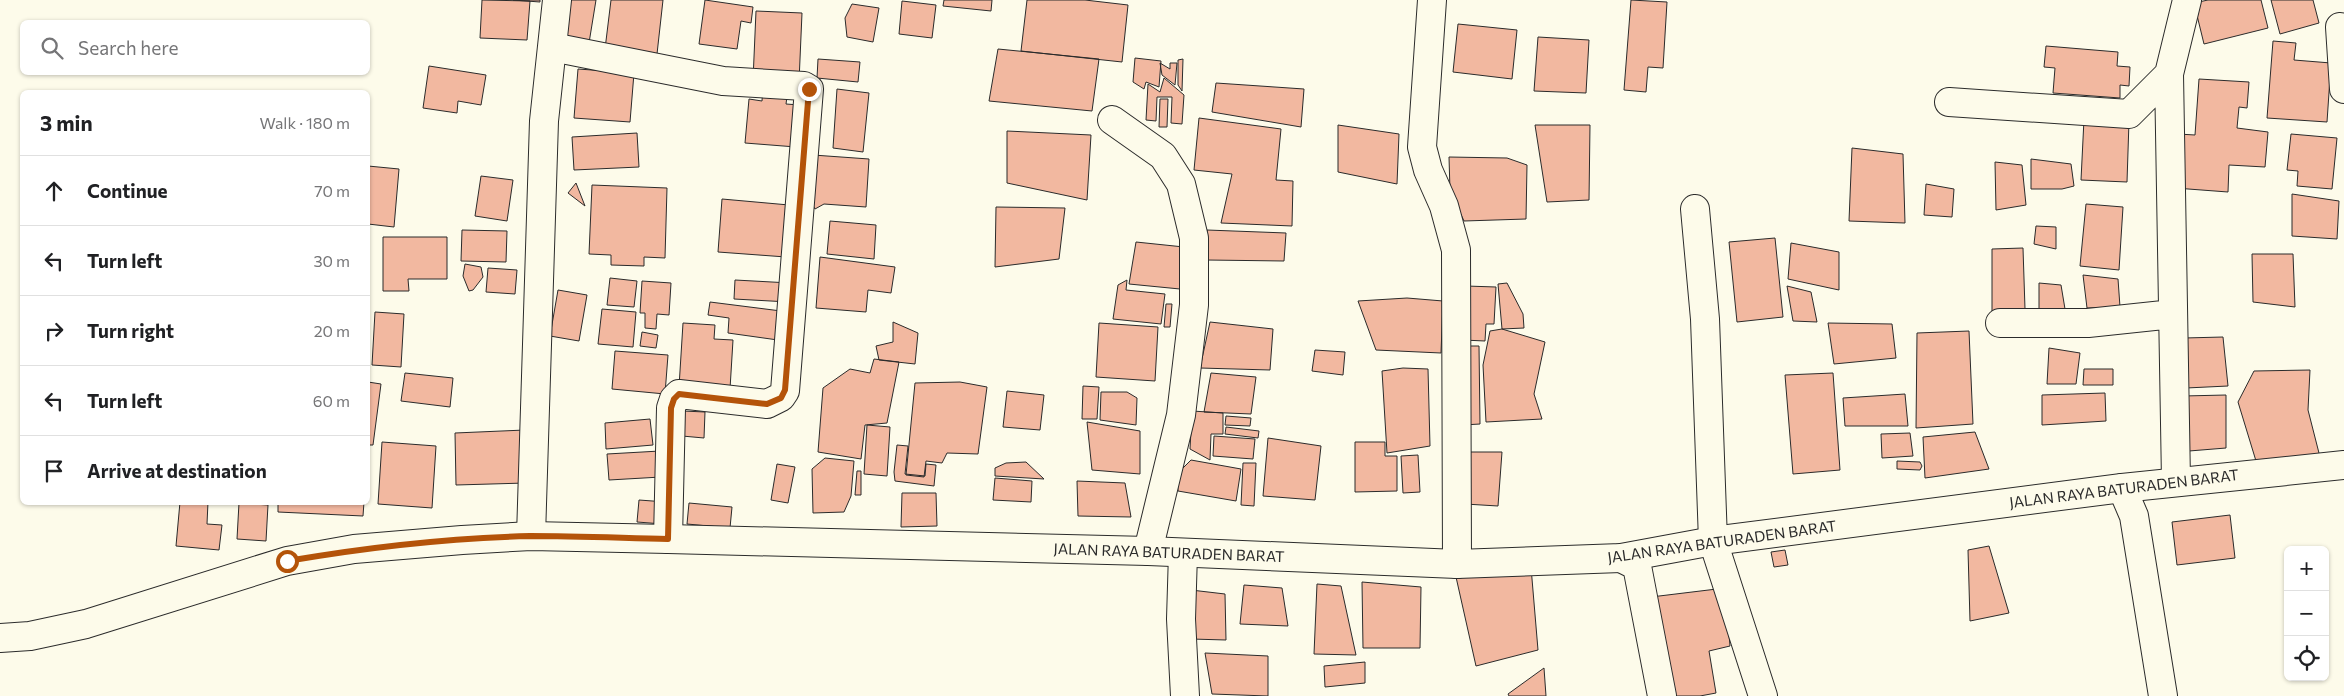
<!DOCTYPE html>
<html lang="en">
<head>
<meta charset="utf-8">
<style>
	body { margin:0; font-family:Commissioner,sans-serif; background:#f6f6f6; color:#202124 }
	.controls { position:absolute; right:15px; bottom:15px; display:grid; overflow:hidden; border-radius:8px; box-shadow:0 1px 4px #0004 }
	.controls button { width:45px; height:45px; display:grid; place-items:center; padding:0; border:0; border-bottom:1px solid #e0e0e0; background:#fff; color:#202124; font:25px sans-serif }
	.stop { position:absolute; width:15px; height:15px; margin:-11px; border:4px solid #b45309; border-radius:50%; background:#fff }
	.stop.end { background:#b45309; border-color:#fff; box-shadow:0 1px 5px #0008 }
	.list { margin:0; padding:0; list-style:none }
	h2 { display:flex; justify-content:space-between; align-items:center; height:65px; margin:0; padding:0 20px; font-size:21px }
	h2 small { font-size:16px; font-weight:400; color:#757577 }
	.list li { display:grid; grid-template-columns:32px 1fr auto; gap:15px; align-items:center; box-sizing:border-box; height:70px; padding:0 20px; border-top:1px solid #e0e0e0 }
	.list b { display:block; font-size:19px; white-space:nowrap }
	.list em { font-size:16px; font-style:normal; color:#757577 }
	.icon { flex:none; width:28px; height:28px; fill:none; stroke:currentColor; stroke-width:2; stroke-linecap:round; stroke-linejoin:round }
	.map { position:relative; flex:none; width:2344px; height:696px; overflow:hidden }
	.search { position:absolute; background:#fff; box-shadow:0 1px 4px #0004; left:20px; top:20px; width:350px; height:55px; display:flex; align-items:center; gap:12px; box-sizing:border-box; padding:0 18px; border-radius:8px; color:#757577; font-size:19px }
	.panel { position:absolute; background:#fff; box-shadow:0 1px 4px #0004; left:20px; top:90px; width:350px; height:415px; border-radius:8px }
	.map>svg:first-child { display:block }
	.building { fill:#f2b8a0; stroke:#2b2b2b }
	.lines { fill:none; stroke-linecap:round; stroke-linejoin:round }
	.minor-casing { stroke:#2b2b2b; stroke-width:30 }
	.tertiary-casing { stroke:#2b2b2b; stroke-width:30 }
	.minor { stroke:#fdfbea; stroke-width:28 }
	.tertiary { stroke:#fdfbea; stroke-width:28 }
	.route { stroke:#b45309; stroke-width:6 }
	.labels { text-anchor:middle; stroke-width:4; stroke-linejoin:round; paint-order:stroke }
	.street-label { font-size:15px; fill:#2b2b2b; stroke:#fdfbea }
</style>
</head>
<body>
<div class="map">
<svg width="2344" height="696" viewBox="0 0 2344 696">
	<rect width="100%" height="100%" fill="#fdfbea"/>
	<!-- building -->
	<path class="building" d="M482,0l48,1 -3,39 -47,-2z
		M513,0h27v2z
		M564,0h32l-7,43 -31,-5z
		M611,0h52l-6,54 -52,-5z
		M705,0l48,7 -2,16 -10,-2 -4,28 -38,-5z
		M944,0h48l-1,11 -48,-5z
		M1027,0h58l43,5 -6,57 -101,-11z
		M1631,0l36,2 -4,66 -15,-1 -2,25 -22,-2z
		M2208,0h53l7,28 -64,16 -10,-41z
		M2271,0h42l6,23 -39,11z
		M902,1l34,4 -4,33 -33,-4z
		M852,4l27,4 -6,34 -26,-5 -2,-19z
		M756,11l46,2 -3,69 -46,-2z
		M1458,24l59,6 -5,49 -59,-7z
		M1538,37l51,3 -3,53 -52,-2z
		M2273,41l23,2 -2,17 37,3 -4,59 -60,-4z
		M2046,46l72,6 -1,14 13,1 -1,19 -9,-1v13l-67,-5 2,-25 -11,-1z
		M998,49l101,10 -7,52 -103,-10z
		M1135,58l26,3 -2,26 -13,-5 -2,7 -11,-7z
		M818,59l42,3 -2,20 -41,-4z
		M1183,59l-1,32 -4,-6v-25z
		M1160,63l10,6v-6h7l-2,22 -13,-10z
		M429,66l57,9 -5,30 -23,-4 -1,12 -34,-5z
		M578,69l56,4 -4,49 -56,-4z
		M1164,78l20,17 -2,29 -11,-1 1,-26h-15l-1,24 -10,-1 2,-36 12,8z
		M2199,79l50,3 -2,26 -8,-1 -2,21 31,4 -3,35 -36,-2 -1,27 -53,-4 3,-54 17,1z
		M1216,83l88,6 -3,38 -89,-15z
		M763,86l25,3 -2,15 14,1 -4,42 -51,-4 4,-44 13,2z
		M837,89l32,4 -6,59 -30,-4z
		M1160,99h8l-1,28h-8z
		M1199,118l82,11 -5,51 17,1 -1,45 -71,-3 11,-49 -38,-4z
		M2084,119l45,2 -2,61 -46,-2z
		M1338,125l61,9 -2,50 -59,-12z
		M1535,125h55l-1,75 -42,2z
		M1007,131l84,4 -4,65 -80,-17z
		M637,133l2,34 -65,3 -2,-33z
		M2291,134l46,4 -5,51 -35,-3 1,-15 -11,-1z
		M1852,148l51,6 2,69 -56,-2z
		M813,155l56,4 -3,48 -42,-3 -9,5 -5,-9z
		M1449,157l58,1 20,7 -1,54 -62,2 -14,-30z
		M2031,159l40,5 3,22 -12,3h-31z
		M1995,162l27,3 4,40 -30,5z
		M368,166l31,3 -5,58 -26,-3z
		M481,176l32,4 -6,41 -32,-5z
		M576,183l9,23 -17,-13z
		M1926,184l28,5 -2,28 -28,-2z
		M592,185l75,3 -2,70 -21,-1v9l-33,-1v-10l-22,-1z
		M2292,194l47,7 -2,38 -45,-3z
		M722,199l67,6 -3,52 -68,-5z
		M2086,204l37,3 -4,63 -39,-4z
		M996,207l69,1 -6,51 -64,8z
		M830,221l46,4 -2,34 -47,-5z
		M2036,226l20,1v22l-22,-5z
		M462,230l45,1 -1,31 -45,-1z
		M1207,230l79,3 -2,28 -78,-1z
		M383,237h64v42h-39l1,12h-26z
		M1775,238l8,79 -46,5 -8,-80z
		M1136,242l48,5 -4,42 -51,-5z
		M1791,243l48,9v38l-51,-11z
		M2023,248l2,61 -33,5v-65z
		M2252,254h41l2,53 -42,-5z
		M820,257l75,10 -4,26 -23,-3 -2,22 -50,-4z
		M465,264l16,3 2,10 -10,13 -4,1 -6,-15z
		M488,268l29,2 -2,24 -29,-2z
		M2083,275l35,4 2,28 -33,1z
		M610,278l27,3 -3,26 -27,-2z
		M735,280l55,3 -1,19 -55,-3z
		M1127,280l-1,10 39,4 -4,30 -48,-5 5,-34z
		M642,281l29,2 -2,32 -12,-1 -1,15 -11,-1v-15h-5z
		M1507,283l16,31 1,14 -22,1 -4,-45z
		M2039,283l22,2 5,30 -27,-3z
		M1466,286l30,1 -2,37h-8l-1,17 -22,-1z
		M1787,286l24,6 6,30 -24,-1z
		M558,290l29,5 -8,46 -29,-5z
		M1407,298l36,3 -2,52 -65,-3 -18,-49z
		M710,302l79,10 -4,29 -57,-8 1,-15 -21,-3z
		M1166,304h6l-2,23h-6z
		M602,309l34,3 -3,35 -35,-3z
		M375,312l29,2 -3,53 -29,-2z
		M893,322l25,11 -3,31 -36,-4 -3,-14 17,-4z
		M1210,322l63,7 -3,41 -70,-2z
		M683,323l32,2 -1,14 19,1 -3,49 -51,-2z
		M1099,323l59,4 -3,54 -59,-4z
		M1828,323l64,1 4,34 -62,6z
		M1502,329l43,13 -11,52 8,25 -56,3 -3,-57 7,-34z
		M1969,331l4,93 -57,4 1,-95z
		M642,332l16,3 -2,13 -16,-2z
		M2223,337l5,49 -42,2 -2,-50z
		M1462,346h17l1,78 -17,1z
		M2049,348l31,5 -4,31h-29z
		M1315,350l30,2 -2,23 -31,-4z
		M615,351l53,4 -3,39 -53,-5z
		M874,359l25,3 -12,61 -22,2 -4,34 -43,-7 5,-64 27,-19 20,4z
		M1403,368l25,1 2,77 -43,7 -5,-82z
		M2084,369h29v16h-30z
		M2310,370l-2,40 12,47 -64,4 -18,-59 16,-31z
		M405,373l48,5 -3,29 -49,-6z
		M1211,373l45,4 -5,37 -47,-2z
		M1833,373l7,97 -47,4 -8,-99z
		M368,382l13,2 -8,61h-5z
		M960,382l27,5 -9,67 -31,-1 -5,10 -16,-2 -2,16 -18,-2 9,-92z
		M1083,386l16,1 -2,32h-15z
		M1007,391l37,4 -4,35 -37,-3z
		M1101,392h26l10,6 -1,27 -36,-5z
		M2105,393l1,28 -64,4v-30z
		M1905,394l3,32h-63l-2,-28z
		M2226,395v53l-37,3 -6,-55z
		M683,411l22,1 -1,26 -22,-2z
		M1192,411l31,2v21h-12l-1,26 -20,-11z
		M1226,416l25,2 -1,8 -25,-1z
		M650,419l3,26 -47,4 -1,-26z
		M1087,422l53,9v43l-48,-4z
		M867,425l23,2 -3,49 -23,-2z
		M1226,427l33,4 -1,7 -33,-4z
		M525,430l1,53 -70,2 -1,-52z
		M1975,432l14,37 -64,9 -2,-41z
		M1910,433l3,23 -31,2 -1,-24z
		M1214,436l41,3 -2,20 -40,-3z
		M1268,438l53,8 -6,54 -52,-4z
		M382,442l54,4 -4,62 -54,-4z
		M1355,442h30v14h12v35l-42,1z
		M897,445l11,1 -3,28 20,2 1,-12 10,1 -2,21 -39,-5 -1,-9z
		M660,451l1,26 -52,3 -2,-26z
		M1465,452h37l-4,54 -33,-2z
		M1418,455l2,37 -17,1 -2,-37z
		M825,458l29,3 -3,35 -7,16 -31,1 -1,-44z
		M1191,460l50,9 -5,32 -58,-10 -1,-17z
		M1897,461l23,1 2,4 -2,4 -23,-1z
		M1026,462l18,17 -49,-3v-8l11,-5z
		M1243,463h13l-2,43 -13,-1z
		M777,464l18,3 -7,36 -17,-3z
		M857,471h4v24h-6z
		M995,478l37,3 -1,21 -38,-2z
		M1077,481l48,2 6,34 -53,-1z
		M902,493h34l1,33 -36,1z
		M639,500l27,2 -3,22 -26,-2z
		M180,502h28l-1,22 15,1 -3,25 -43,-4z
		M278,502h86l-1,14 -85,-4z
		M239,503l29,2 -2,36 -29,-2z
		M689,503l43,4 -2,21 -43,-4z
		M2230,515l5,43 -58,7 -5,-43z
		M1989,546l20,67 -39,8 -2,-71z
		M1785,550l3,15 -14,2 -3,-15z
		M1531,567l7,83 -62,16 -20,-89z
		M1362,582l59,5 -1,61h-57z
		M1317,584l24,2 15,69 -42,-1z
		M1244,585l38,3 6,38 -48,-2z
		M1725,588l5,58 -21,5 7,42 -16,3h-29l-20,-99z
		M1191,590l34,4 1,46 -35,-1z
		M1205,653l63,3v40l-56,-2z
		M1365,662v21l-40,4 -1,-21z
		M1544,668l2,28h-37l-1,-2z"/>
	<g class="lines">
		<defs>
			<path id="minor" d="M1432,0l-10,147 6,23 16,36 12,44 1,314
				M2340,27l4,62
				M552,47l171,34 81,5 5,3 -24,302 -4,6 -14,7 -88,-10 -5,5 -3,9 -3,131
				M1949,102l180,12 40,-40
				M1112,120l51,36 18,28 13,54v67l-13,110 -33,136
				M1695,209l10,110 8,222 50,155
				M2000,323h88l85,-9
				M2176,481l-7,-407 18,-74
				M2122,488l12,28 29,180
				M531,536l13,-415 13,-121
				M1183,553l-2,66 4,77
				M1621,558l16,8 25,130"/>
			<path id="tertiary" d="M0,638l30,-2 56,-12 201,-63 67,-12 108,-9 69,-4 137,3 480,12 309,13 164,-6 92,-17 409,-53 222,-23"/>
		</defs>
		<!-- minor casing -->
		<use href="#minor" class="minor-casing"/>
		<!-- tertiary casing -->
		<use href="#tertiary" class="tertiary-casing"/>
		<!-- minor -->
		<use href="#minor" class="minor"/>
		<!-- tertiary -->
		<use href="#tertiary" class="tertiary"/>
	</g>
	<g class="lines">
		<!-- route -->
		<path class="route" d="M287,561c81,-14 162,-23 243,-25 46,0 92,2 138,3l3,-131 3,-9 5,-5 88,10 14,-6 4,-8 24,-301"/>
	</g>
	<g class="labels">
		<!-- street labels -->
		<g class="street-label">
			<text transform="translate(2124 489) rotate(-7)" y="5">JALAN RAYA BATURADEN BARAT</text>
			<text transform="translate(1722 542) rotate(-8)" y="5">JALAN RAYA BATURADEN BARAT</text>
			<text transform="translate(1169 553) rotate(2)" y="5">JALAN RAYA BATURADEN BARAT</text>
		</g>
	</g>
</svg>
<div class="controls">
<button>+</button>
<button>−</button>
<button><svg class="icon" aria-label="locate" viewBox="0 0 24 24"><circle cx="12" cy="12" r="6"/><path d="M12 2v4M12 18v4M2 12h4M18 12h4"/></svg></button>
</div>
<div class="stop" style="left:287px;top:561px"></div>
<div class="stop end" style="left:809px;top:89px"></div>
<div class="search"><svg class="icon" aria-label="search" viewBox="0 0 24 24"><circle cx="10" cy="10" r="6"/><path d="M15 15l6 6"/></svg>Search here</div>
<section class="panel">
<h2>3 min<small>Walk · 180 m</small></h2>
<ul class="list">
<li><svg class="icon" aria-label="ahead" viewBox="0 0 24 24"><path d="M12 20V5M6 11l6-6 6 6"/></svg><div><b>Continue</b></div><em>70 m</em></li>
<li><svg class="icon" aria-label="left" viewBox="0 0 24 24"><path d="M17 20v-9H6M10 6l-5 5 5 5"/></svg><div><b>Turn left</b></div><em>30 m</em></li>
<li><svg class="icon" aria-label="right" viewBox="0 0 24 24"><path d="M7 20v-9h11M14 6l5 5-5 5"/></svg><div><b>Turn right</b></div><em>20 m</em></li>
<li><svg class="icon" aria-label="left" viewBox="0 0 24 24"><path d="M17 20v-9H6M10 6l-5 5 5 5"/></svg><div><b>Turn left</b></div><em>60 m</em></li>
<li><svg class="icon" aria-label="arrive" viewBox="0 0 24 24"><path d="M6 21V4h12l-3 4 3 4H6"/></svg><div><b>Arrive at destination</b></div></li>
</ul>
</section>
</div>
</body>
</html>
